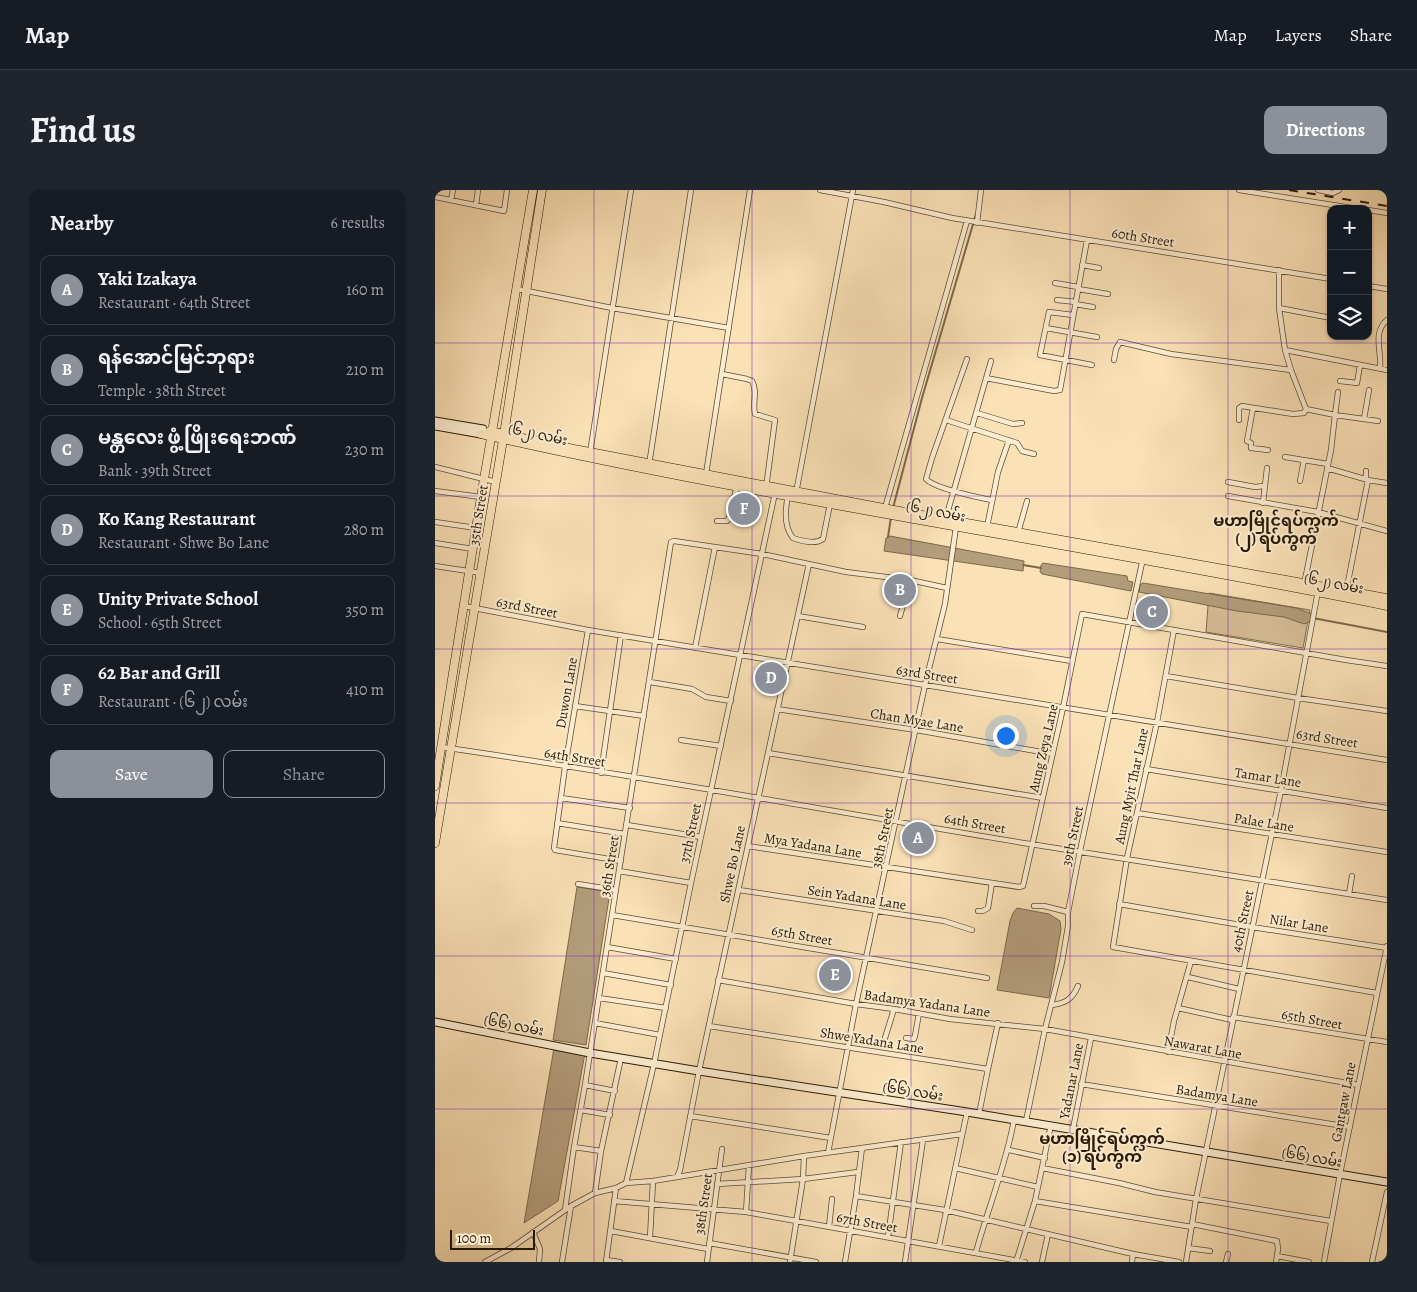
<!DOCTYPE html>
<html lang="en">
<head>
<meta charset="utf-8">
<style>
	body { margin:0; font-family:Alegreya,"Noto Sans Myanmar",serif; background:#20242c; color:#f1f3f6 }
	.controls { position:absolute; right:15px; top:15px; display:grid; overflow:hidden; border-radius:10px; box-shadow:0 1px 4px #0004 }
	.controls button { width:45px; height:45px; display:grid; place-items:center; padding:0; border:0; border-bottom:1px solid #363941; background:#171b24; color:#f1f3f6; font:25px sans-serif }
	.scale { position:absolute; left:15px; bottom:12px; width:85px; box-sizing:border-box; padding-left:5px; border:2px solid #2a1905; border-top:0; font-size:14px; line-height:18px; white-space:nowrap; color:#2a1905; -webkit-text-stroke:4px #fcecd0; paint-order:stroke }
	.you { position:absolute; left:570px; top:545px; width:18px; height:18px; margin:-12px; border:4px solid #fff; border-radius:50%; background:#1a73e8; box-shadow:0 0 0 8px #1a73e833 }
	.badge { display:grid; place-items:center; width:32px; height:32px; border-radius:50%; background:#8c9099; color:#fff; font-size:16px; font-weight:700 }
	.pin { position:absolute; translate:-50% -50%; border:2px solid #fff; box-shadow:0 1px 5px #0006 }
	.list { margin:0; padding:0; list-style:none }
	h2 { display:flex; justify-content:space-between; align-items:center; height:65px; margin:0; padding:0 20px; font-size:21px }
	h2 small { font-size:16px; font-weight:400; color:#9ea1a6 }
	.list li { display:grid; grid-template-columns:32px 1fr auto; gap:15px; align-items:center; box-sizing:border-box; height:70px; margin:0 10px 10px; padding:0 10px; border:1px solid #363941; border-radius:10px }
	.list b { display:block; font-size:19px; white-space:nowrap }
	.list p { margin:0; font-size:16px; white-space:nowrap; color:#9ea1a6 }
	.list em { font-size:16px; font-style:normal; color:#9ea1a6 }
	.actions { display:flex; gap:10px; padding:15px 20px }
	.actions a { flex:1; padding:11px 0; border:1px solid #8c9099; border-radius:10px; text-align:center; font-size:18px; color:#8c9099 }
	.actions .main { background:#8c9099; color:#fff }
	.icon { flex:none; width:28px; height:28px; fill:none; stroke:currentColor; stroke-width:2; stroke-linecap:round; stroke-linejoin:round }
	.map { position:relative; flex:none; width:952px; height:1072px; overflow:hidden; border-radius:10px }
	header { display:flex; align-items:center; gap:30px; box-sizing:border-box; height:70px; padding:0 25px; background:#171b24; border-bottom:1px solid #363941 }
	header strong { font-size:24px }
	nav { display:flex; gap:28px; margin-inline-start:auto; font-size:18px }
	.intro { display:flex; align-items:center; justify-content:space-between; box-sizing:border-box; height:120px; padding:0 30px }
	h1 { margin:0; font-size:35px }
	.button { padding:12px 22px; border-radius:10px; background:#8c9099; color:#fff; font-size:18px; font-weight:700 }
	main { display:flex; gap:30px; padding:0 30px }
	aside { flex:1; background:#171b24; border-radius:10px; box-shadow:0 1px 4px #0004 }
	.map>svg:first-child { display:block }
	.green { fill:#d7bf98; stroke:#806c4e }
	.water { fill:#b39d7a; stroke:#7c684b }
	.lines { fill:none; stroke-linecap:round; stroke-linejoin:round }
	.stream { stroke:#7c684b; stroke-width:2 }
	.street-casing { stroke:#5e4b31; stroke-width:6 }
	.secondary-casing { stroke:#2a1905; stroke-width:9 }
	.primary-casing { stroke:#2a1905; stroke-width:9 }
	.street { stroke:#fcecd0; stroke-width:4.5 }
	.secondary { stroke:#fcecd0; stroke-width:7 }
	.primary { stroke:#fae1b6; stroke-width:8 }
	.rail { stroke:#2a1905; stroke-width:2; stroke-dasharray:9 9; stroke-linecap:butt }
	.grid { fill:none; stroke:#7b2cbf; stroke-width:1; stroke-opacity:0.55 }
	.labels { text-anchor:middle; stroke-width:4; stroke-linejoin:round; paint-order:stroke }
	.street-label { font-size:14px; fill:#2a1905; stroke:#fcecd0 }
	.quarter-label { font-size:16px; font-weight:bold; fill:#2a1905; stroke:#fcecd0 }
</style>
</head>
<body>
<header>
<strong>Map</strong>
<nav><a>Map</a><a>Layers</a><a>Share</a></nav>
</header>
<div class="intro"><h1>Find us</h1><a class="button">Directions</a></div>
<main>
<aside>
<h2>Nearby<small>6 results</small></h2>
<ul class="list">
<li><span class="badge">A</span><div><b>Yaki Izakaya</b><p>Restaurant · 64th Street</p></div><em>160 m</em></li>
<li><span class="badge">B</span><div><b>ရန်အောင်မြင်ဘုရား</b><p>Temple · 38th Street</p></div><em>210 m</em></li>
<li><span class="badge">C</span><div><b>မန္တလေး ဖွံ့ဖြိုးရေးဘဏ်</b><p>Bank · 39th Street</p></div><em>230 m</em></li>
<li><span class="badge">D</span><div><b>Ko Kang Restaurant</b><p>Restaurant · Shwe Bo Lane</p></div><em>280 m</em></li>
<li><span class="badge">E</span><div><b>Unity Private School</b><p>School · 65th Street</p></div><em>350 m</em></li>
<li><span class="badge">F</span><div><b>62 Bar and Grill</b><p>Restaurant · (၆၂) လမ်း</p></div><em>410 m</em></li>
</ul>
<div class="actions"><a class="main">Save</a><a>Share</a></div>
</aside>
<div class="map">
<svg width="952" height="1072" viewBox="0 0 952 1072">
	<rect width="100%" height="100%" fill="#fae1b6"/>
	<filter id="stains"><feTurbulence type="fractalNoise" baseFrequency=".004" numOctaves="4"/><feColorMatrix values="0 0 0 0 .2 0 0 0 0 .09 0 0 0 0 .02 0 0 0 .5 -.17"/></filter>
	<radialGradient id="worn" r=".72"><stop offset=".6" stop-color="#630" stop-opacity="0"/><stop offset="1" stop-color="#630" stop-opacity=".3"/></radialGradient>
	<!-- green -->
	<path class="green" d="M774,403l101,17 -7,38 -97,-16z"/>
	<!-- water -->
	<path class="water" d="M455,346l134,25 -1,10 -139,-20 2,-13z
		M608,373l84,13 1,5 5,1 -2,9 -89,-17 -2,-2 1,-7z
		M708,393l153,25 16,6 -2,8 -6,2 -20,-7 -47,-6 -98,-19 1,-7z
		M142,697l33,5 -24,153 -33,-5z
		M582,718l32,6 11,7 1,8 -12,69 -52,-8 13,-69 3,-8z
		M119,858l31,5 -27,148 -34,22z"/>
	<g class="lines">
		<!-- stream -->
		<path class="stream" d="M458,318l29,-110 54,-184
			M453,347l3,-20
			M588,375l18,3
			M878,428l74,14"/>
		<defs>
			<path id="street" d="M385,0l64,12 68,16 379,61
				M804,0l119,19
				M883,0l15,3 6,-3
				M0,7l69,14 3,-21
				M16,10l2,-10
				M41,15l2,-15
				M933,20l19,3
				M542,33l4,-33
				M647,75l17,3
				M844,80v38l6,42 102,20
				M620,93l23,4
				M933,96l19,3
				M82,99l95,19 117,20
				M643,99l30,5
				M622,110l19,2
				M640,114l18,3
				M844,118l52,10
				M638,125l-24,-3 -9,43 52,10
				M611,138l51,9
				M850,160l6,20
				M532,169l-35,99 -6,21c9,10 51,18 65,21
				M679,170l2,-11 4,-7 51,12 120,16 15,39 29,6 -4,35 -27,135
				M945,179c2,-18 -8,-36 7,-49
				M287,184l25,5 5,2c6,10 0,22 3,33l20,6 -9,68
				M551,188l68,13 6,-1 27,-150
				M905,191l17,2 3,-18
				M903,202l-3,23 43,6
				M818,218l-6,33 4,2v5l17,2
				M542,223l36,11 9,-1
				M929,229l5,-29
				M511,230l71,23 5,8 12,3
				M804,230v-12l3,-2 51,8 11,-1 2,-4
				M155,263l41,-263
				M850,267l43,7
				M214,275l42,-275
				M0,277l61,15
				M892,278l41,12 19,3
				M271,284l44,-284
				M931,289v-8
				M865,291l4,-21
				M793,292l27,5 9,-1
				M0,301l46,6
				M361,303l57,-303
				M353,306c-3,14 -4,31 5,42 9,3 22,7 30,1l7,-35
				M793,306l90,16 69,19
				M828,313l4,-35
				M450,318l82,-287
				M282,331h10l2,-3 8,-32
				M510,331l46,-160
				M0,332l41,6
				M552,337l11,-55 11,-32
				M583,343l9,-32
				M0,353l38,6
				M0,376l46,7
				M911,402l22,-112
				M29,416l124,24 152,25 647,105
				M363,426l65,11
				M465,426l10,-36
				M153,440l-23,137 -11,81 1,2 66,11
				M739,440l-17,92 -30,136 -14,89 264,46
				M502,449l135,22
				M260,458l20,-101
				M731,486l132,22 89,13
				M215,492l42,7 14,8 25,4
				M140,516l69,10
				M342,519l139,21 137,24
				M246,550l40,6
				M6,557c197,28 393,65 589,97 119,19 238,37 357,56
				M333,563l275,45
				M711,579l241,39
				M166,583l20,-138
				M126,608l69,10
				M702,623l250,39
				M122,633l68,11
				M192,635l74,12
				M313,656l271,41 4,-1 40,-178 19,-94 264,46 41,6
				M184,681l72,12
				M143,694l38,6
				M304,700l205,31 28,9
				M914,704l3,-18
				M684,714l133,23 135,21
				M599,716h10l24,6
				M543,721h5l5,-3 4,-25
				M177,725l375,63
				M172,757l69,12
				M168,783l68,12
				M753,787l51,12
				M283,790l138,24 38,5 56,10 95,10 313,56
				M164,808l67,10
				M617,815c13,-2 20,-5 26,-19
				M743,818l54,12
				M798,827l154,25
				M160,833l65,12
				M274,836l279,43 -9,45
				M450,848l9,-29
				M471,848l8,1 1,-3 4,-23
				M733,862l6,-31 17,-60
				M553,879l10,-46
				M646,894l269,43
				M150,895l30,6
				M146,920l29,5
				M255,926l141,22
				M591,931l19,-92 17,-67 6,-36v-14l12,-61 63,-293
				M638,939l18,-91
				M139,957l27,4
				M574,960l36,8
				M393,963l28,-149 69,-319 20,-81 11,-77
				M520,978l83,19
				M607,978l77,15 36,9 176,29
				M242,987l3,-7 19,-99 110,-507
				M191,993l28,-119 37,-181 84,-390
				M282,994l86,-5 55,-7
				M160,1003l6,-42 20,-93
				M421,1006l89,14 188,44 46,8
				M179,1011l132,11 279,50
				M600,1011l157,26
				M130,1020l9,-63 11,-62 86,-543 3,-1 88,13 84,18 64,8 37,8
				M311,1022l3,-47
				M757,1034l85,17 1,8 -2,13
				M394,1037l3,-28
				M176,1041l97,18
				M98,1042l7,17 -1,13
				M453,1047l13,-95
				M215,1048l3,-57
				M274,1053l107,19
				M504,1056l28,-134
				M753,1058l22,3
				M541,1062c12,-44 30,-87 38,-132
				M842,1066l32,6
				M171,1070l14,2
				M50,1072l26,-14 60,-42 24,-13 21,-5 10,-5 27,-2 151,-25 158,-22
				M127,1072l9,-56
				M171,1072l10,-74
				M272,1072l15,-113
				M355,1072l13,-83 1,-23
				M410,1072l11,-66 6,-48
				M470,1072l18,-122
				M581,1072l19,-61 16,-76
				M607,1072l6,-28
				M697,1072l1,-8
				M751,1072l10,-63 85,-409 37,-199
				M791,1072l2,-8
				M889,1072l16,-88 47,-228
				M937,1072l15,-70"/>
			<path id="secondary" d="M0,231l48,8
				M0,236l46,8
				M0,832l155,31 109,18 268,41 420,70"/>
			<path id="primary" d="M55,241l84,18 320,61 493,88
				M46,244c300,68 605,111 906,172
				M0,596l46,-289 52,-307
				M0,653l69,-409 38,-244"/>
		</defs>
		<!-- street casing -->
		<use href="#street" class="street-casing"/>
		<!-- secondary casing -->
		<use href="#secondary" class="secondary-casing"/>
		<!-- primary casing -->
		<use href="#primary" class="primary-casing"/>
		<!-- street -->
		<use href="#street" class="street"/>
		<!-- secondary -->
		<use href="#secondary" class="secondary"/>
		<!-- primary -->
		<use href="#primary" class="primary"/>
		<!-- rail -->
		<path class="rail" d="M854,0l98,16"/>
	</g>
	<!-- grid -->
	<path class="grid" d="M159,0v1072M317,0v1072M476,0v1072M635,0v1072M793,0v1072M0,153h952M0,306h952M0,459h952M0,613h952M0,766h952M0,919h952"/>
	<g class="labels">
		<!-- street labels -->
		<g class="street-label">
			<text transform="translate(708 47) rotate(9)" y="5">60th Street</text>
			<text transform="translate(103 244) rotate(12)" y="5">(၆၂) လမ်း</text>
			<text transform="translate(501 321) rotate(11)" y="5">(၆၂) လမ်း</text>
			<text transform="translate(43 325) rotate(-81)" y="5">35th Street</text>
			<text transform="translate(899 393) rotate(11)" y="5">(၆၂) လမ်း</text>
			<text transform="translate(92 417) rotate(11)" y="5">63rd Street</text>
			<text transform="translate(492 484) rotate(9)" y="5">63rd Street</text>
			<text transform="translate(131 503) rotate(-80)" y="5">Duwon Lane</text>
			<text transform="translate(482 530) rotate(9)" y="5">Chan Myae Lane</text>
			<text transform="translate(892 548) rotate(9)" y="5">63rd Street</text>
			<text transform="translate(608 558) rotate(-77)" y="5">Aung Zeya Lane</text>
			<text transform="translate(140 567) rotate(9)" y="5">64th Street</text>
			<text transform="translate(833 587) rotate(9)" y="5">Tamar Lane</text>
			<text transform="translate(696 596) rotate(-78)" y="5">Aung Myit Thar Lane</text>
			<text transform="translate(829 632) rotate(9)" y="5">Palae Lane</text>
			<text transform="translate(540 633) rotate(10)" y="5">64th Street</text>
			<text transform="translate(255 643) rotate(-78)" y="5">37th Street</text>
			<text transform="translate(637 646) rotate(-78)" y="5">39th Street</text>
			<text transform="translate(447 648) rotate(-78)" y="5">38th Street</text>
			<text transform="translate(378 655) rotate(9)" y="5">Mya Yadana Lane</text>
			<text transform="translate(297 674) rotate(-78)" y="5">Shwe Bo Lane</text>
			<text transform="translate(174 676) rotate(-81)" y="5">36th Street</text>
			<text transform="translate(422 707) rotate(9)" y="5">Sein Yadana Lane</text>
			<text transform="translate(807 731) rotate(-78)" y="5">40th Street</text>
			<text transform="translate(864 733) rotate(9)" y="5">Nilar Lane</text>
			<text transform="translate(367 745) rotate(10)" y="5">65th Street</text>
			<text transform="translate(492 813) rotate(8)" y="5">Badamya Yadana Lane</text>
			<text transform="translate(877 829) rotate(10)" y="5">65th Street</text>
			<text transform="translate(79 835) rotate(11)" y="5">(၆၆) လမ်း</text>
			<text transform="translate(437 850) rotate(9)" y="5">Shwe Yadana Lane</text>
			<text transform="translate(768 857) rotate(10)" y="5">Nawarat Lane</text>
			<text transform="translate(636 891) rotate(-79)" y="5">Yadanar Lane</text>
			<text transform="translate(478 901) rotate(9)" y="5">(၆၆) လမ်း</text>
			<text transform="translate(782 905) rotate(9)" y="5">Badamya Lane</text>
			<text transform="translate(908 912) rotate(-79)" y="5">Gantgaw Lane</text>
			<text transform="translate(877 967) rotate(10)" y="5">(၆၆) လမ်း</text>
			<text transform="translate(268 1014) rotate(-82)" y="5">38th Street</text>
			<text transform="translate(432 1032) rotate(10)" y="5">67th Street</text>
		</g>
		<!-- quarter labels -->
		<g class="quarter-label">
			<text x="841" y="336">မဟာမြိုင်ရပ်ကွက်<tspan x="841" dy="18">(၂) ရပ်ကွက်</tspan></text>
			<text x="667" y="954">မဟာမြိုင်ရပ်ကွက်<tspan x="667" dy="18">(၁) ရပ်ကွက်</tspan></text>
		</g>
	</g>
	<rect width="100%" height="100%" filter="url(#stains)"/>
	<rect width="100%" height="100%" fill="url(#worn)"/>
</svg>
<div class="controls">
<button>+</button>
<button>−</button>
<button><svg class="icon" aria-label="layers" viewBox="0 0 24 24"><path d="M12 4l9 5-9 5-9-5zM3 14l9 5 9-5"/></svg></button>
</div>
<div class="scale">100 m</div>
<div class="you"></div>
<div class="pin badge" style="left:483px;top:648px">A</div>
<div class="pin badge" style="left:465px;top:400px">B</div>
<div class="pin badge" style="left:717px;top:422px">C</div>
<div class="pin badge" style="left:336px;top:488px">D</div>
<div class="pin badge" style="left:400px;top:785px">E</div>
<div class="pin badge" style="left:309px;top:319px">F</div>
</div>
</main>
</body>
</html>
